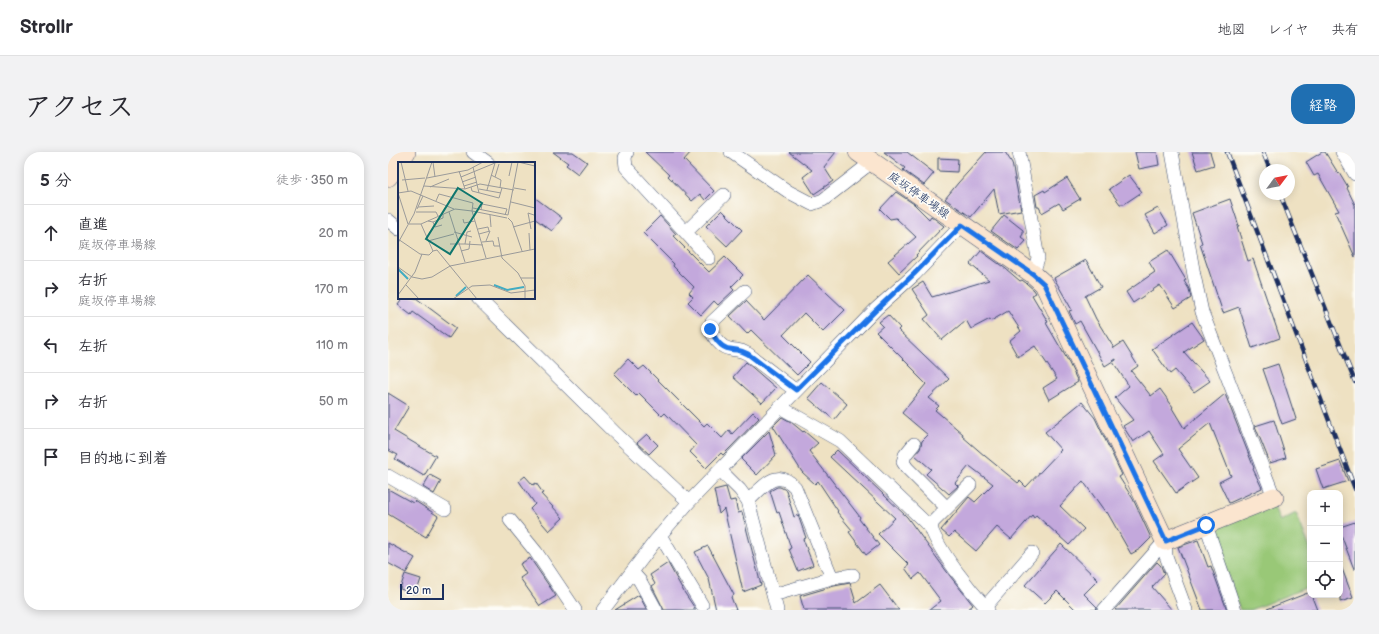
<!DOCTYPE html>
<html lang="ja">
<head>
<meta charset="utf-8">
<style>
	body { margin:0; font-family:"Balsamiq Sans","Klee One",sans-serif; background:#f2f2f3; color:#2b2b33 }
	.controls { position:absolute; right:12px; bottom:12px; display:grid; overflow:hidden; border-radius:8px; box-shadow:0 2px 10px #0003 }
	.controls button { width:36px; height:36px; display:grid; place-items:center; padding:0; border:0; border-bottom:1px solid #e1e1e2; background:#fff; color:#2b2b33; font:20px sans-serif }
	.compass { position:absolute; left:871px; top:12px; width:36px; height:36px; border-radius:50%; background:#fff; box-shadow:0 2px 10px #0003; rotate:58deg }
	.scale { position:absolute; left:12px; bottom:10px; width:44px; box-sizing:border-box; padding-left:4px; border:2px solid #1b2f5e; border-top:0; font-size:11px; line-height:14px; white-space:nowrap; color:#1b2f5e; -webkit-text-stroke:3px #fdfcf7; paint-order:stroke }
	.stop { position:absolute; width:12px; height:12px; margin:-9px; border:3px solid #1a73e8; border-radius:50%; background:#fff }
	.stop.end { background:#1a73e8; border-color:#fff; box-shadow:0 1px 4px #0008 }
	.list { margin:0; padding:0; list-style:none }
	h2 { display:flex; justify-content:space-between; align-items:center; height:52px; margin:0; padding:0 16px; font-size:17px }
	h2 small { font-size:13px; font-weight:400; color:#7c7c81 }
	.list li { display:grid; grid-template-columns:26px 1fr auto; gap:12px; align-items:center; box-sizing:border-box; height:56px; padding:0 16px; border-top:1px solid #e1e1e2 }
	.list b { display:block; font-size:15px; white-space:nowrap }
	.list p { margin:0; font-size:13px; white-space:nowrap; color:#7c7c81 }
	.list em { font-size:13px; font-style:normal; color:#7c7c81 }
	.icon { flex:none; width:22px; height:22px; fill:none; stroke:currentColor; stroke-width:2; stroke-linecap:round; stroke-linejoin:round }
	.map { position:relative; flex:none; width:967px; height:458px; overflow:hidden; border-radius:16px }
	header { display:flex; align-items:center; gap:24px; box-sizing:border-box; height:56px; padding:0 20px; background:#fff; border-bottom:1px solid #e1e1e2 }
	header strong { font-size:19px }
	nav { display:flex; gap:22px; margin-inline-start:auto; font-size:14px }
	.intro { display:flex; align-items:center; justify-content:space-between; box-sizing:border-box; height:96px; padding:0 24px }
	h1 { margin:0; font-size:28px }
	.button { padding:10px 18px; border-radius:16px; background:#1f6fb2; color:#fff; font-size:14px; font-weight:700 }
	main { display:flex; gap:24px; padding:0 24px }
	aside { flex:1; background:#fff; border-radius:16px; box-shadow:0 2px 10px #0003 }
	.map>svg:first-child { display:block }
	.green { fill:#99c877; stroke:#5a7c6a }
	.building { fill:#c3a8dc }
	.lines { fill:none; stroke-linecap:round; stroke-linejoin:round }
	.minor-casing { stroke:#3b4a6d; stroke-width:14 }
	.secondary-casing { stroke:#3b4a6d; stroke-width:20 }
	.minor { stroke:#fff; stroke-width:13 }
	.secondary { stroke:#fbe5cf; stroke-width:19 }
	.rail-casing { stroke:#1b2f5e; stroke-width:4.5 }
	.rail { stroke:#fdfcf7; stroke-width:3; stroke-dasharray:9; stroke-linecap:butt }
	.route { stroke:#1a73e8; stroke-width:5 }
	.labels { text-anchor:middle; stroke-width:3.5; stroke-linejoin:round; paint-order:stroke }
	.street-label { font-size:12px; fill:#1b2f5e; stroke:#fdfcf7 }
	.inset-river { fill:none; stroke:#42acc2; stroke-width:2 }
	.inset-road { fill:none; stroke:#9a9a9a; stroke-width:1 }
	.view { fill:#0f766e; fill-opacity:0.15; stroke:#0f766e; stroke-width:2 }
	.inset-edge { fill:none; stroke:#1b2f5e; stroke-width:2 }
</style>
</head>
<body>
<header>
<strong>Strollr</strong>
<nav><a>地図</a><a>レイヤ</a><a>共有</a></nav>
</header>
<div class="intro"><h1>アクセス</h1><a class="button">経路</a></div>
<main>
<aside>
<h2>5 分<small>徒歩 · 350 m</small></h2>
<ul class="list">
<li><svg class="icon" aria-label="ahead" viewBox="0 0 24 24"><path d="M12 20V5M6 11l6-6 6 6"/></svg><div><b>直進</b><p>庭坂停車場線</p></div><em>20 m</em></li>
<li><svg class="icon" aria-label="right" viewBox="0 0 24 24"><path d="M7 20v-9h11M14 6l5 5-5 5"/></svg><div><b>右折</b><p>庭坂停車場線</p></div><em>170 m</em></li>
<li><svg class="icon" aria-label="left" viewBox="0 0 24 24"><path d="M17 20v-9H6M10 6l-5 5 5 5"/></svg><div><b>左折</b></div><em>110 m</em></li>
<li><svg class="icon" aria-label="right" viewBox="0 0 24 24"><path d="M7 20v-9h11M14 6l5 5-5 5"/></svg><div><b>右折</b></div><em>50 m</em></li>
<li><svg class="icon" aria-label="arrive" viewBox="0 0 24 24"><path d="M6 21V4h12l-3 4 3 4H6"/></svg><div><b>目的地に到着</b></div></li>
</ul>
</aside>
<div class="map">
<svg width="967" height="458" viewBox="0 0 967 458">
	<rect width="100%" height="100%" fill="#fdfcf7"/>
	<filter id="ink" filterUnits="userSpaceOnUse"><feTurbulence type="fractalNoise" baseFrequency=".025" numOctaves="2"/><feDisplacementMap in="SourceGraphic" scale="8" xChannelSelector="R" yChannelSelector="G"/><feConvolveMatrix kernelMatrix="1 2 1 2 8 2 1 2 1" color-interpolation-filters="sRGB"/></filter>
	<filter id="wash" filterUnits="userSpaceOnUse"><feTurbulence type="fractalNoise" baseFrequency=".012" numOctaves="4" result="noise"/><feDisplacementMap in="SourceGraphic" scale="16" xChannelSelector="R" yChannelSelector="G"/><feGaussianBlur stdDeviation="0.9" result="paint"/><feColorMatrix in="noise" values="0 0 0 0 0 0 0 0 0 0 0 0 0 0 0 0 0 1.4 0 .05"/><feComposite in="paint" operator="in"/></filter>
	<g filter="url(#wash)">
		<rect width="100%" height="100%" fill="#eee1c2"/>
		<!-- green -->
		<path class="green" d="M884,350l8,19 16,-8 14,35v38l-59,24h-11l-29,-83z"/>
		<g id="blocks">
			<!-- building -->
			<path class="building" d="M165,0h20l14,10 -9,12 -12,-9 2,-2z
				M257,0h46l-7,8 30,31 -9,9 -5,-6 -8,7 -24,-25 1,-1z
				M401,0h47l-12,15 9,14 -19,13 -11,-17 9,-7z
				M496,0h23l27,21 -10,12 -21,-15 2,-2z
				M598,0h19l7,11 9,47 -22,4 -5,-25 -23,28 -26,-18 13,-16z
				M747,0h22l2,13 -20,4z
				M804,0h18l4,13 -16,5z
				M934,0h3l13,21 1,-1 9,15 -1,1 8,17v52l-20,-45 4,-1 -21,-37 -4,2 -8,-14z
				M550,6l20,1 -1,13 -19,-1z
				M741,23l13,17 -18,12h-4l-11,-15z
				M679,26l13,21 -17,10 -4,-6 -17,10 -3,-6h-2l-2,-12 9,-5 1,2z
				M508,40l18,12 15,15 2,-3 13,10 -28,29 1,1 -18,17 -11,-12 28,-24 -20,-19 -6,1 -10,-10z
				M146,45l28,21 -10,13 -18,-13z
				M842,47l9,27h-2l11,35 5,-2 27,79 -28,10 -13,-41 -16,6 -23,-69 2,-1 -10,-30z
				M770,56l10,17 -13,8 -10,-18z
				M334,58l20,20 -15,16 -21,-20z
				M616,63l19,15v4l-2,3 5,4 -8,9 -27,-19z
				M272,64l16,18 -3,2 36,36 16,-15 18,18 -12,12 3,3 -16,15 -4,-4 -13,14 -13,-13 5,-5 -4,-4 5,-6 -21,-21 1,-2 -31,-31z
				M780,98l18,30 -2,1 5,8 2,9 -16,10 -15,-23 -27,18 -7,-11 29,-20 -6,-10z
				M593,99l25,18 14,12 2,-1 4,3 8,7 2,3 -4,2 16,27 -2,1 21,36 11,23 -29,18 -6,-12 14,-9 -22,-33 -17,11 -9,-16 12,-10 -13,-20 -17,10 -1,-2 -19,10 -5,-9 -24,20 -18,-21 5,-4 -17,-26 11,-7 9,15 57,-17 -19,-16z
				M698,108l15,27 -16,9 11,23 18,29 9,-6 15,24 -7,5 20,25 9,-7 13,18 -1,1 12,20 41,-34 29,74 -1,1 9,19 -33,15 -10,-21 12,-6 -21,-53 -32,26 20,29 -22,15 -22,-32 10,-7 -15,-23 -16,11 -10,-16 10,-6 -18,-22 14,-12 -16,-24 3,-2v-1l-11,7 -25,-45 -5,3 -6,-13 3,-1 -18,-32z
				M420,123l37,35 -22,22 -19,-19 -21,22 27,27 -13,13 -46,-45 -4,4 -17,-18 16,-15 18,19z
				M15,146h13l40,30 -7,10 -36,-26 -2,3 -13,-10z
				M500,163l12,13 -2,2 51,49 -20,19 10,8 -4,4 28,24 -1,2 23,20 33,27 2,-2 6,6 35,-37 -16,-18 37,-30 13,16 27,57 -3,2 14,22 18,39 -11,11 -9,5 -24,-42 -1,1 -23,-32 -23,25 24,23 -15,16 -33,-30 -2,3 -2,-3 -21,24 -14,-12 -21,24 -22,-19 -5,5 -8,-7 28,-33 6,5 18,-18 -22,-17 -2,-1 -14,17 3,3 -9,8 -23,-20 5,-5 -16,-14 5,-6 2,-8 6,-6 -26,-22 24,-29 -11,-11 1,-1 -40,-40 7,-6 -4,-4z
				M804,170l12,17 -20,13 26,29 -16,11 -19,-22 -5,4 -18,-25z
				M240,207l11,11 5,-4 60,60 3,-3 15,15 7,-8 3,4 21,-22 6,6 -29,30 -7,7 -2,-2 -15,15 -16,-16 6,-7 -31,-32 -3,3 -23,-23 -3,3 -22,-22z
				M358,210l30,26 -14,15 -29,-26z
				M890,212l18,55 -14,5 -19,-55z
				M434,230l25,22 -13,16 -26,-22z
				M0,241l21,13 -15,25 42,25 -12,20 -29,-17 3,-4 -10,-5z
				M394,265l9,5 12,10 1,-1 14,12 -9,8 51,66 -1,2 20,26 -13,10 -17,-23 3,-2 -15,-18 1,-1 -20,-30 -3,3 -13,-12 -29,-46z
				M886,268l12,38 -16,5 -15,-37z
				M381,279l7,24 -19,20 -16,-16z
				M259,282l11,11 -9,9 -12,-11z
				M449,298l70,67 43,59 23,29 -6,5h-38l12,-9 -21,-28 -7,6 -8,-11 4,-3 -31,-31 17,-16 -65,-61z
				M952,309l8,20 -25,8 -7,-20z
				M42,323l11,6 -7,13 -11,-7z
				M137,324l8,9 3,-2 7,10 -2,1 22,24 -14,13 -19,-22 5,-5 -16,-23z
				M338,335l4,14 5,-1 3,13 4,-1 19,73 -18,7 -19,-83 -5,5 -5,-24z
				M389,335h3l6,3 8,27 4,-2 8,23 -3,1 10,26 -15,6 -9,-22 2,-1 -12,-36 -2,1 -7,-22z
				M0,337l25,14 2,-2 23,15 -12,21 -38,-23z
				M967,370v47h-1l-14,-37v-5z
				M810,388l10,27 3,-1 16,44h-25l-24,-63z
				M0,391l27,15 -9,15 -18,-10z
				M673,392l37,36 -14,14 13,13 -1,3h-20l-19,-19 -12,12 -20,-18z
				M320,394l26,49 -3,2 5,13h-20l-7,-31 -14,-27z
				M142,406l26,38 -16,10 -20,-28 6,-4 -6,-10z
				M769,410l4,4 3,8 -12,13 20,23h-57z
				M280,411l16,29 12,18h-32l-12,-24 3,-2 -5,-9z
				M952,414h1l12,32 -13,4z
				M17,422l16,5 -5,15 -16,-5z
				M462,431l6,20 24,-18 19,25h-95l-4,-14 34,-10z
				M922,440l7,18h-50v-1z
				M251,443l8,15h-32z"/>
		</g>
	</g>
	<g filter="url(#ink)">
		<use href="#blocks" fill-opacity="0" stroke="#3b4a6d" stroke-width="1"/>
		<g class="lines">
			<defs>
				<path id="minor" d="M85,0l15,11
					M239,0l-2,6 1,9 83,91
					M343,0l58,40 23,12 11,-4 41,-32 6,-8
					M631,0l19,106 -5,16
					M784,0l22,123 8,37 72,185
					M954,0l13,22
					M0,68l11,9
					M298,80l38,-37
					M357,139l-33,31 -2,7c4,8 10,19 20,20 9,2 9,0 18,5l48,37
					M90,146l136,134 75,70
					M392,255l60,34 91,87
					M526,292l-9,11 -2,7 4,6 40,40
					M332,318l20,20 8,11 29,109
					M0,324l57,33
					M582,333l-37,37 -2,6c9,25 39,62 57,82
					M360,349c15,-14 28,-34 47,-14l37,91
					M122,368l26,32 39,58
					M818,373l29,85
					M272,383l42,70
					M777,389l1,15 20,54
					M244,420l8,9 16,29
					M385,443l59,-17 21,-3
					M597,455l47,-54
					M215,458l53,-70 33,-38 107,-111 80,-82 39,-35 47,-49
					M716,458l61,-69"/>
				<path id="secondary" d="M470,0l175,122 11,10 121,257 109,-44
					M0,25l18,-25"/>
			</defs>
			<!-- minor casing -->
			<use href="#minor" class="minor-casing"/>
			<!-- secondary casing -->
			<use href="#secondary" class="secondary-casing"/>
			<!-- minor -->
			<use href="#minor" class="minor"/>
			<!-- secondary -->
			<use href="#secondary" class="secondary"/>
			<defs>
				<path id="rail" d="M839,0l128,337
					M875,0l7,18
					M892,42l75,188"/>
			</defs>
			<!-- rail casing -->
			<use href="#rail" class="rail-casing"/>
			<!-- rail -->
			<use href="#rail" class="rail"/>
		</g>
	</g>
	<g class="lines" filter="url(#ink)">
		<!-- route -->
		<path class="route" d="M322,177c4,8 10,19 20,20 9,2 9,0 18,5l48,36 80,-80 38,-36 48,-49 71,49 11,10 122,257 40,-16"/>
	</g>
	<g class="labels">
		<!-- street labels -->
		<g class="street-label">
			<text transform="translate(531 43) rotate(35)" y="4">庭坂停車場線</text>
		</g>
	</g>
	<!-- overview -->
	<g transform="translate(10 10)">
		<rect width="137" height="137" fill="#eee1c2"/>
		<path class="inset-river" d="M0,107l10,10M96,123l13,5 17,-3M58,134l10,-9"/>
		<path class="inset-road" d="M3,0l7,29M35,0l2,15M120,0l17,4M75,5l6,26M61,9l6,18 15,-5 34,6M93,13l10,5 -1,8M111,14l3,-14M63,15l34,-14M97,15l4,-13M29,16l41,-8 15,-8M4,18l23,-2M64,20l14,-5M26,24l41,3M66,24l13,-4M32,25l19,-8M73,25l1,4 27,7 3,-10M116,26l12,2M81,27l22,4M89,28l8,-27M0,31l13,-2 43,18M0,31l10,31M38,39l3,-7 34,9M113,40l24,6M20,45l16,-1M75,46l35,7 10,-53M19,47l6,-13M83,48l1,-6 25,5 -2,6M74,49l14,47M74,49l35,7M18,50h20l2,4M51,50l16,50M92,53l1,12M110,56l4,4 10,29M65,57l1,4 11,-2M30,59l5,1 2,5 7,-2M35,60l10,-4v-4M11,62h12l34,-15 17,2 1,-8M23,62l12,27 4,-1 13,16 85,-17M115,65l22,-6M80,67l10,-2 1,4M133,67l-3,-16 6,2M56,70l18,5M131,71l1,17M81,72l11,-3 -4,10M100,75l4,21 16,15 7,13v13M0,77l22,15 9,1 4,-4M30,79l26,-7M84,80l11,-1 1,5h6M0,81l16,-29 18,-52M52,82h15l2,-12 4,-1M67,82l18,1M63,89l8,-2 1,-8M0,105l14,10 10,2 10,-2 18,-11 27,33M123,116h14M8,123l13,14M0,133l17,-23 7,-18M55,137l19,-13 18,-1 21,8 24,-3"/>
		<path class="view" d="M60,26l24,15 -32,51 -24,-15z"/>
		<rect width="137" height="137" class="inset-edge"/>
	</g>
</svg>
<div class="controls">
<button>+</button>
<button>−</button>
<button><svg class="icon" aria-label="locate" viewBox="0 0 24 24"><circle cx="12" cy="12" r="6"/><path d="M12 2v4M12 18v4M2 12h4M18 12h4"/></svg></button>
</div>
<svg class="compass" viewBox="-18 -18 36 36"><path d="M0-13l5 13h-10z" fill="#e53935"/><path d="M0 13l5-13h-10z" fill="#7c7c81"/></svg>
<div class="scale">20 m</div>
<div class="stop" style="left:818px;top:373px"></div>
<div class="stop end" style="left:322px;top:177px"></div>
</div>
</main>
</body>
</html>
